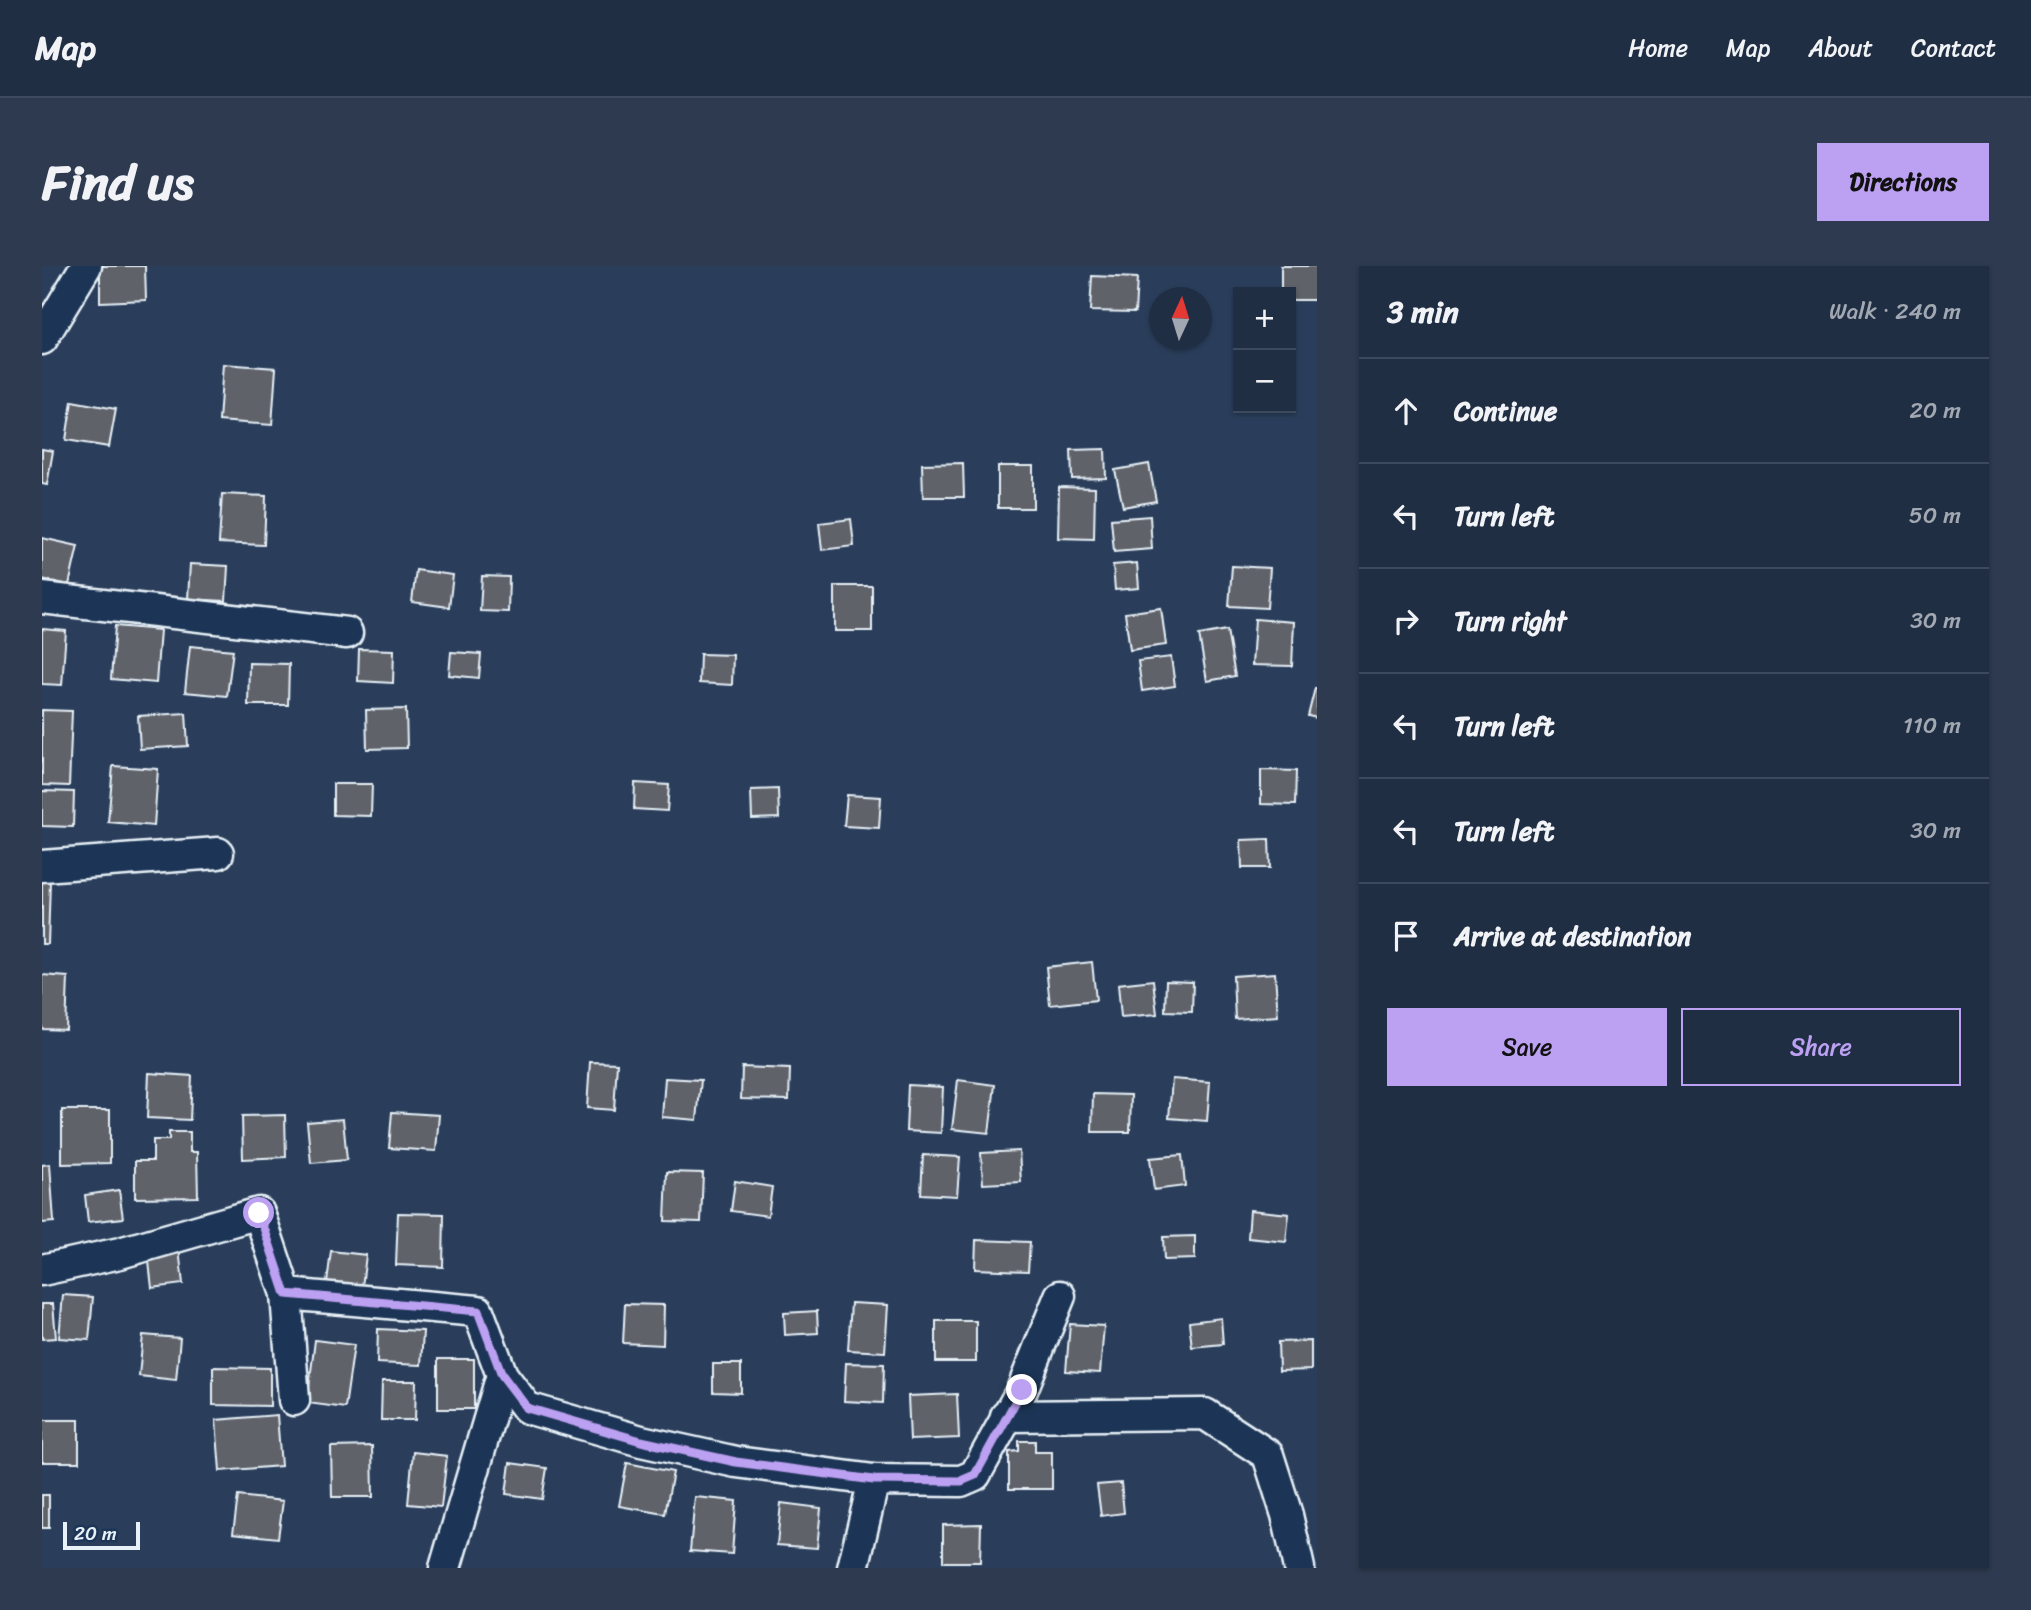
<!DOCTYPE html>
<html lang="en">
<head>
<meta charset="utf-8">
<style>
	body { margin:0; font-family:Sriracha,sans-serif; background:#2d3a4f; color:#f1f3f6 }
	.controls { position:absolute; right:21px; top:21px; display:grid; overflow:hidden; border-radius:0px; box-shadow:0 2px 5px #0004 }
	.controls button { width:63px; height:63px; display:grid; place-items:center; padding:0; border:0; border-bottom:2px solid #3d4a5d; background:#202e44; color:#f1f3f6; font:35px sans-serif }
	.compass { position:absolute; left:1107px; top:21px; width:63px; height:63px; border-radius:50%; background:#202e44; box-shadow:0 2px 5px #0004; rotate:4deg }
	.scale { position:absolute; left:21px; bottom:18px; width:77px; box-sizing:border-box; padding-left:7px; border:4px solid #e8f1f8; border-top:0; font-size:19px; line-height:24px; white-space:nowrap; color:#e8f1f8; -webkit-text-stroke:5px #1d3557; paint-order:stroke }
	.stop { position:absolute; width:21px; height:21px; margin:-16px; border:5px solid #bca0f2; border-radius:50%; background:#fff }
	.stop.end { background:#bca0f2; border-color:#fff; box-shadow:0 2px 7px #0008 }
	.list { margin:0; padding:0; list-style:none }
	h2 { display:flex; justify-content:space-between; align-items:center; height:91px; margin:0; padding:0 28px; font-size:30px }
	h2 small { font-size:23px; font-weight:400; color:#a2a8b2 }
	.list li { display:grid; grid-template-columns:46px 1fr auto; gap:21px; align-items:center; box-sizing:border-box; height:105px; padding:0 28px; border-top:2px solid #3d4a5d }
	.list b { display:block; font-size:26px; white-space:nowrap }
	.list em { font-size:23px; font-style:normal; color:#a2a8b2 }
	.actions { display:flex; gap:14px; padding:21px 28px }
	.actions a { flex:1; padding:16px 0; border:2px solid #bca0f2; border-radius:0px; text-align:center; font-size:24px; color:#bca0f2 }
	.actions .main { background:#bca0f2; color:#111 }
	.icon { flex:none; width:38px; height:38px; fill:none; stroke:currentColor; stroke-width:2; stroke-linecap:round; stroke-linejoin:round }
	.map { position:relative; flex:none; width:1275px; height:1302px; overflow:hidden; border-radius:0px }
	header { display:flex; align-items:center; gap:42px; box-sizing:border-box; height:98px; padding:0 35px; background:#202e44; border-bottom:2px solid #3d4a5d }
	header strong { font-size:33px }
	nav { display:flex; gap:38px; margin-inline-start:auto; font-size:24px }
	.intro { display:flex; align-items:center; justify-content:space-between; box-sizing:border-box; height:168px; padding:0 42px }
	h1 { margin:0; font-size:49px }
	.button { padding:18px 32px; border-radius:0px; background:#bca0f2; color:#111; font-size:24px; font-weight:700 }
	main { display:flex; gap:42px; padding:0 42px }
	aside { flex:1; background:#202e44; border-radius:0px; box-shadow:0 2px 5px #0004 }
	.map>svg:first-child { display:block }
	.building { fill:#60626a; stroke:#e8f1f8; stroke-width:2 }
	.lines { fill:none; stroke-linecap:round; stroke-linejoin:round }
	.minor-casing { stroke:#e8f1f8; stroke-width:35 }
	.minor { stroke:#1d3557; stroke-width:30 }
	.route { stroke:#bca0f2; stroke-width:9 }
</style>
</head>
<body>
<header>
<strong>Map</strong>
<nav><a>Home</a><a>Map</a><a>About</a><a>Contact</a></nav>
</header>
<div class="intro"><h1>Find us</h1><a class="button">Directions</a></div>
<main>
<div class="map">
<svg width="1275" height="1302" viewBox="0 0 1275 1302">
	<rect width="100%" height="100%" fill="#2a3e5b"/>
	<filter id="ink" filterUnits="userSpaceOnUse"><feTurbulence type="fractalNoise" baseFrequency=".0143" numOctaves="2"/><feDisplacementMap in="SourceGraphic" scale="14" xChannelSelector="R" yChannelSelector="G"/><feConvolveMatrix kernelMatrix="1 2 1 2 8 2 1 2 1" color-interpolation-filters="sRGB"/></filter>
	<g filter="url(#ink)">
		<!-- building -->
		<path class="building" d="M58,0h45l1,34 -46,2z
			M1239,0h36v34h-26v-8h-10z
			M1050,10l45,2 -2,34 -45,-1z
			M181,98l53,4 -4,57 -53,-4z
			M30,135l44,8 -7,38 -43,-7z
			M0,183l11,2 -6,34 -5,-1z
			M1063,183l1,29 -34,1 -1,-29z
			M921,197l1,34h-41l-1,-33z
			M1107,198l7,37 -33,6 -8,-37z
			M956,200h35v42h-35z
			M1017,221l36,1 -1,51 -36,-1z
			M180,228l44,2 -2,49 -45,-2z
			M1108,250l2,33 -38,3 -3,-33z
			M809,253l3,27 -32,4 -3,-27z
			M0,272l36,8 -9,39 -27,-6z
			M1095,297l2,25 -24,2 -2,-25z
			M148,298l38,2 -2,35 -38,-2z
			M1190,300l38,2 -3,40 -38,-2z
			M374,304l37,5 -4,32 -37,-5z
			M440,310l27,1 -1,35 -28,-1z
			M793,320h37v45h-37z
			M1119,342l5,37 -36,5 -5,-37z
			M1213,353l39,3 -2,44 -40,-1z
			M73,360l45,4 -4,53 -45,-4z
			M0,363l24,2 -4,54 -20,-1z
			M1185,364l8,46 -28,5 -8,-46z
			M148,380l43,4 -6,46 -42,-4z
			M317,383l35,1 -1,33 -35,-2z
			M409,386l30,2 -2,24 -30,-3z
			M658,388l33,1 -1,30 -33,-2z
			M1129,391l4,29 -33,5 -4,-30z
			M207,397l40,1 -1,41h-40z
			M1273,422h2v30l-9,-2z
			M364,443l1,39 -40,1 -1,-39z
			M0,444l30,1 -3,75 -27,-1z
			M144,447l2,33 -48,3 -2,-33z
			M71,500l45,3 -4,57 -46,-4z
			M1219,504l35,1 -1,34 -34,-1z
			M593,517l34,2 -2,26 -33,-2z
			M291,518h39l-1,32 -38,-1z
			M736,523l1,29 -27,1 -1,-29z
			M0,525l32,1 -1,35 -31,-1z
			M805,529l34,2 -2,31 -35,-2z
			M1227,573l1,29h-28l-1,-28z
			M0,615h8l-2,63h-6z
			M1050,696l4,38 -46,5 -4,-38z
			M1233,707l3,43 -43,3 -2,-43z
			M0,709l26,2 -2,53 -24,-1z
			M1111,714l4,34 -36,3 -3,-33z
			M1124,715l27,1 -1,30 -27,-1z
			M548,796l27,1 -3,47 -27,-2z
			M700,801l48,2 -1,31 -48,-1z
			M107,807l43,3 -2,44 -43,-2z
			M623,812l36,2 -4,40 -35,-3z
			M1130,813l38,3 -3,39 -38,-3z
			M916,814l37,5 -6,48 -37,-4z
			M866,819l35,2 -2,46 -35,-2z
			M1051,828l38,1 -1,37h-38z
			M20,844h48v53l-48,1z
			M350,846l47,3 -3,36 -47,-3z
			M243,849l1,42 -43,2 -1,-43z
			M301,853l4,41 -36,3 -4,-41z
			M127,866h21v20h7l1,45 -63,1v-37h18v-21h16z
			M977,885l2,31 -38,2 -2,-31z
			M881,889l37,2 -3,39 -36,-2z
			M1140,889l3,31 -31,4 -4,-32z
			M8,898l4,58 -12,1v-58z
			M625,906l36,1 -2,49 -36,-1z
			M693,915l37,6 -4,29 -37,-5z
			M77,924l4,28 -35,4 -3,-27z
			M1208,944l39,4 -3,28 -38,-4z
			M356,947l46,1 -1,53 -47,-2z
			M1153,970v23l-31,1 -1,-23z
			M934,974l54,2 -2,29 -53,-2z
			M137,983l4,35 -31,4 -4,-35z
			M289,985l35,4 -4,32 -35,-4z
			M21,1029l30,2 -4,43 -30,-2z
			M809,1037l37,2 -3,47 -37,-2z
			M0,1038h11l3,34 -14,1z
			M583,1038l39,1 -1,40 -40,-2z
			M775,1045l1,22 -33,2 -1,-22z
			M1179,1052l2,26 -31,3 -3,-25z
			M894,1055h40v41h-40z
			M1028,1058l34,2 -4,47 -34,-2z
			M336,1063l45,2 -2,34 -44,-2z
			M101,1069l37,3 -4,42 -37,-4z
			M273,1074l39,5 -9,63 -38,-5z
			M1269,1075v29l-32,1 -1,-29z
			M396,1093h36v50h-36z
			M804,1097l38,1 -1,39 -39,-2z
			M671,1098h28v29l-28,-1z
			M171,1101l57,1v38l-57,-1z
			M340,1115h34l-1,39h-34z
			M915,1128l2,44 -49,2 -2,-44z
			M235,1149l4,51 -61,5 -4,-51z
			M0,1154h37v42h-37z
			M977,1175h16v11h17v37h-43v-37l10,-1z
			M330,1180l1,51h-41l-1,-50z
			M371,1186l34,4 -6,51 -33,-3z
			M468,1197l37,5 -5,31 -36,-5z
			M585,1197l46,9 -8,42 -46,-8z
			M1079,1217l3,30 -23,3 -4,-31z
			M0,1229h7v33h-7z
			M196,1230l45,5 -5,37 -45,-5z
			M653,1231l41,4 -4,53 -42,-3z
			M739,1237l40,5 -4,40 -40,-3z
			M939,1258l-1,38h-37v-37z"/>
		<g class="lines">
			<defs>
				<path id="minor" d="M0,73l44,-73
					M0,332l305,35
					M0,600l176,-13
					M0,1004l78,-17 139,-40 27,81 192,17 24,64 25,33 114,33 95,21 138,18 87,1 14,-6 47,-85 38,-94
					M244,1028l8,106
					M964,1150l199,-2 63,41 19,60 12,53
					M403,1302l57,-193
					M811,1302l21,-88"/>
			</defs>
			<!-- minor casing -->
			<use href="#minor" class="minor-casing"/>
			<!-- minor -->
			<use href="#minor" class="minor"/>
		</g>
	</g>
	<g class="lines" filter="url(#ink)">
		<!-- route -->
		<path class="route" d="M217,947l27,81 192,17 24,64 25,33 114,33 95,21 138,18 87,1 14,-6 47,-85"/>
	</g>
</svg>
<div class="controls">
<button>+</button>
<button>−</button>
</div>
<svg class="compass" viewBox="-18 -18 36 36"><path d="M0-13l5 13h-10z" fill="#e53935"/><path d="M0 13l5-13h-10z" fill="#a2a8b2"/></svg>
<div class="scale">20 m</div>
<div class="stop" style="left:217px;top:947px"></div>
<div class="stop end" style="left:980px;top:1124px"></div>
</div>
<aside>
<h2>3 min<small>Walk · 240 m</small></h2>
<ul class="list">
<li><svg class="icon" aria-label="ahead" viewBox="0 0 24 24"><path d="M12 20V5M6 11l6-6 6 6"/></svg><div><b>Continue</b></div><em>20 m</em></li>
<li><svg class="icon" aria-label="left" viewBox="0 0 24 24"><path d="M17 20v-9H6M10 6l-5 5 5 5"/></svg><div><b>Turn left</b></div><em>50 m</em></li>
<li><svg class="icon" aria-label="right" viewBox="0 0 24 24"><path d="M7 20v-9h11M14 6l5 5-5 5"/></svg><div><b>Turn right</b></div><em>30 m</em></li>
<li><svg class="icon" aria-label="left" viewBox="0 0 24 24"><path d="M17 20v-9H6M10 6l-5 5 5 5"/></svg><div><b>Turn left</b></div><em>110 m</em></li>
<li><svg class="icon" aria-label="left" viewBox="0 0 24 24"><path d="M17 20v-9H6M10 6l-5 5 5 5"/></svg><div><b>Turn left</b></div><em>30 m</em></li>
<li><svg class="icon" aria-label="arrive" viewBox="0 0 24 24"><path d="M6 21V4h12l-3 4 3 4H6"/></svg><div><b>Arrive at destination</b></div></li>
</ul>
<div class="actions"><a class="main">Save</a><a>Share</a></div>
</aside>
</main>
</body>
</html>
